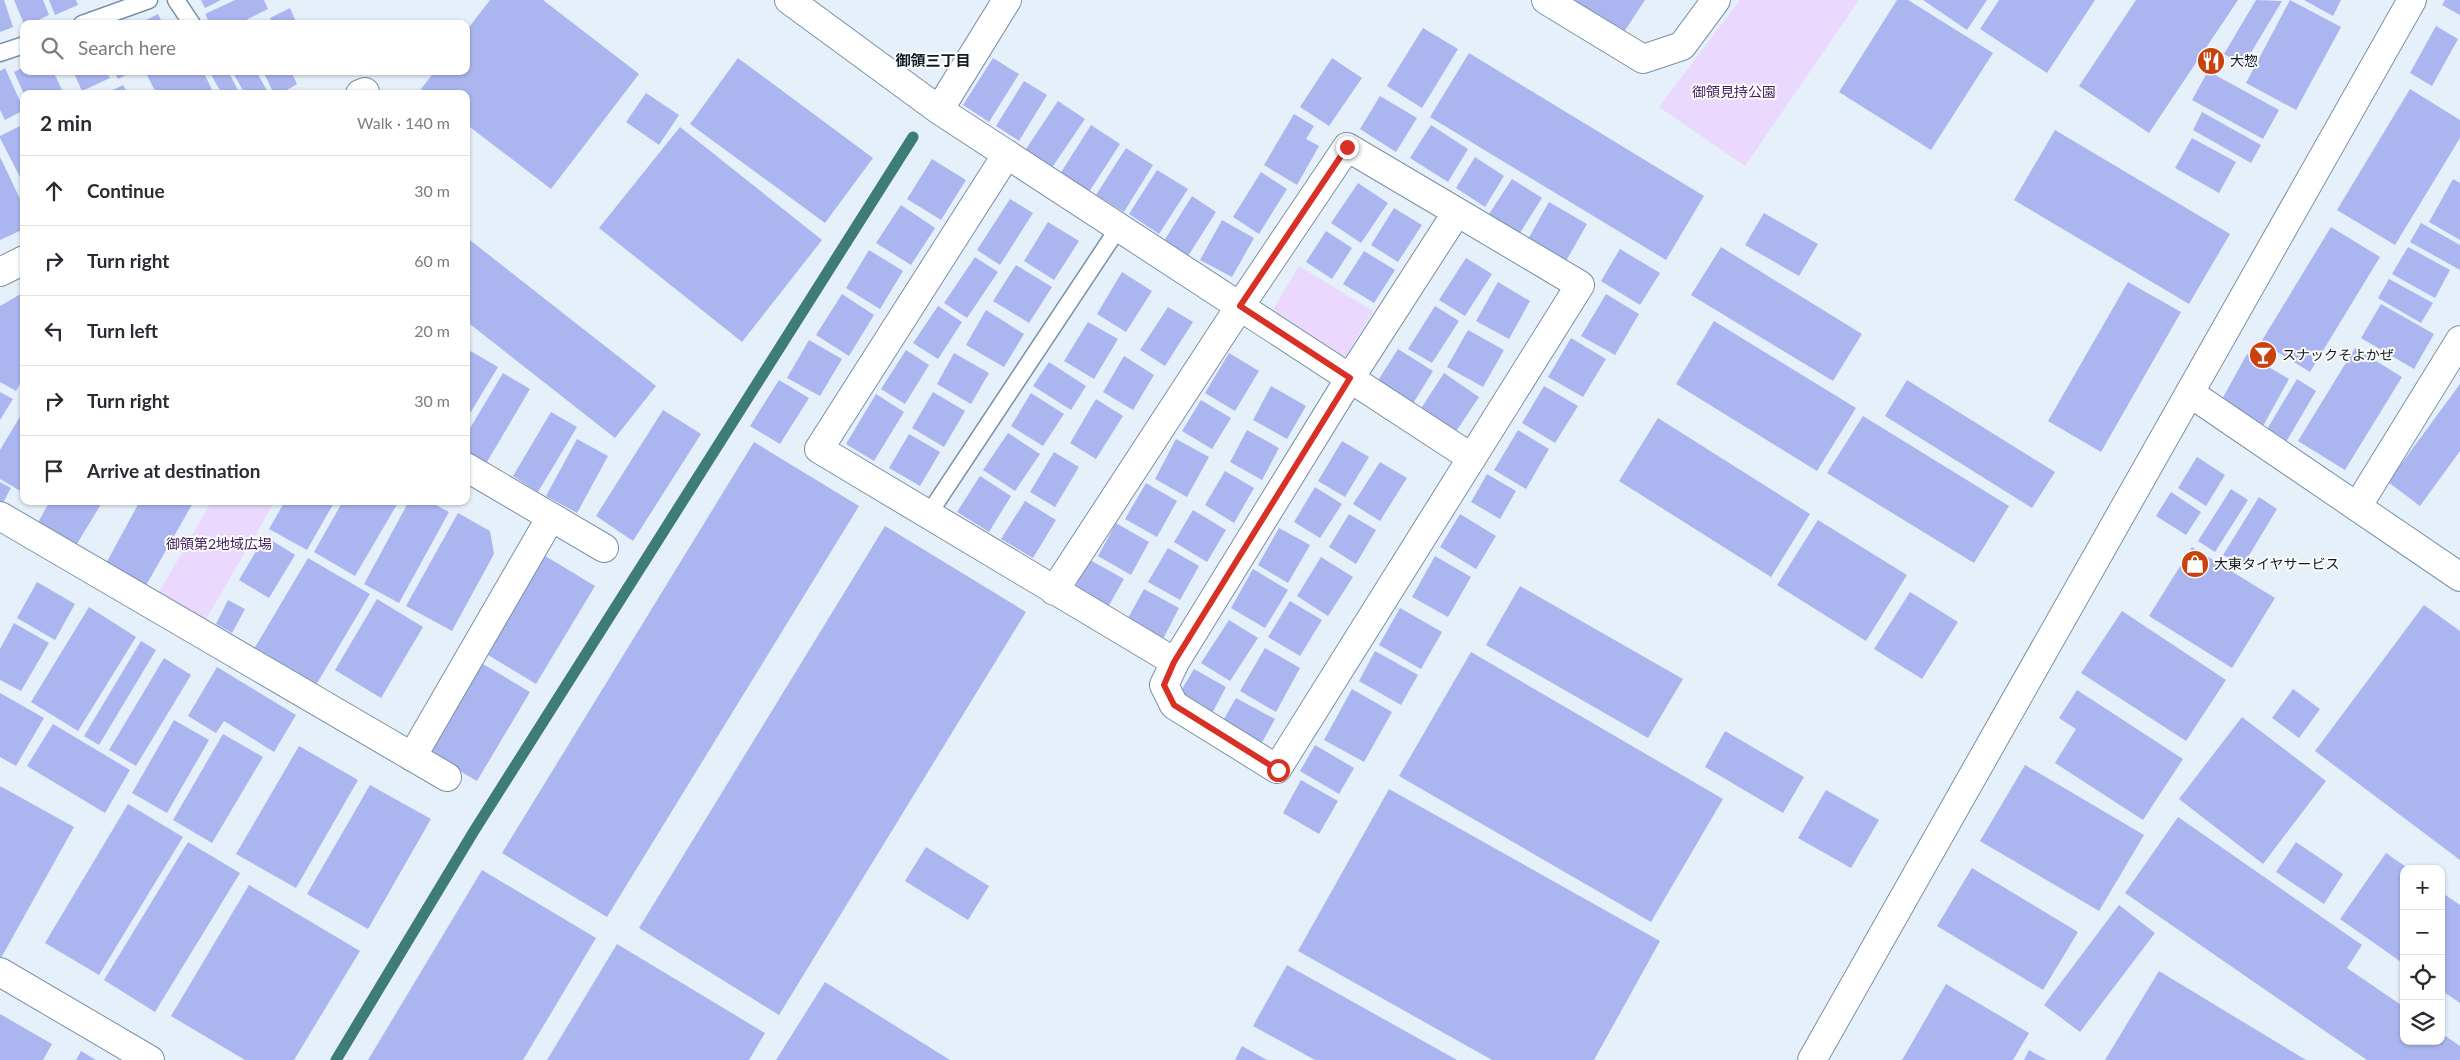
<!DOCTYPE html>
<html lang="en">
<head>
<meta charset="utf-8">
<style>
	body { margin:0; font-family:Lato,"Noto Sans JP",sans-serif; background:#f7f7f7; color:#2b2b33 }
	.controls { position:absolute; right:15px; bottom:15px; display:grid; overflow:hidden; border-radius:10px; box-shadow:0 1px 4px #0004 }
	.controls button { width:45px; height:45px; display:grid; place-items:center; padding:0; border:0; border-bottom:1px solid #e1e1e2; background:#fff; color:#2b2b33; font:25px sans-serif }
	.stop { position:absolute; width:15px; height:15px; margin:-11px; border:4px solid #d93025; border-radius:50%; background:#fff }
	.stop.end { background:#d93025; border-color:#fff; box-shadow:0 1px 5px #0008 }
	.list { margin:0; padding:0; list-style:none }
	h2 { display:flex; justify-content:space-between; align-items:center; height:65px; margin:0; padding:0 20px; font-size:21px }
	h2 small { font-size:16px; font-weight:400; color:#7c7c81 }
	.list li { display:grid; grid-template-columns:32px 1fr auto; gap:15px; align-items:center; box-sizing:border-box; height:70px; padding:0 20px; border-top:1px solid #e1e1e2 }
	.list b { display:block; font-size:19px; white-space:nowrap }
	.list em { font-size:16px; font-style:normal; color:#7c7c81 }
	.icon { flex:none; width:28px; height:28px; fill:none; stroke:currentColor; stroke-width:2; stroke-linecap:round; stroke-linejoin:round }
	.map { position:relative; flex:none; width:2460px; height:1060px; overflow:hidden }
	.search { position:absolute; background:#fff; box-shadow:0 1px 4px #0004; left:20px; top:20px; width:450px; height:55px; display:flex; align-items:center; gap:12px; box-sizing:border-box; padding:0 18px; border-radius:10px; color:#7c7c81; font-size:19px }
	.panel { position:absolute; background:#fff; box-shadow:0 1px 4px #0004; left:20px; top:90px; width:450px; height:415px; border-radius:10px }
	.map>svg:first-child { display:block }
	.green { fill:#ead8fe }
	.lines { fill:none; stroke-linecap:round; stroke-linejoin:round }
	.stream { stroke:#3d7c77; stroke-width:11 }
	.building { fill:#abb6f1 }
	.service-casing { stroke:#7991a7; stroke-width:19 }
	.minor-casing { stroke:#7991a7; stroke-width:30 }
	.tertiary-casing { stroke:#7991a7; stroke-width:30 }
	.service { stroke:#fff; stroke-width:16 }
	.minor { stroke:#fff; stroke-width:28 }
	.tertiary { stroke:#fff; stroke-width:28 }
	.route { stroke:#d93025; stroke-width:6 }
	.labels { text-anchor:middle; stroke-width:4; stroke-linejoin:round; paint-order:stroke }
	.poi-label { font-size:14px; fill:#111b23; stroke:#fcfcfc; text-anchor:start }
	.park-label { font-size:14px; fill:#431f61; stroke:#fcfcfc }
	.neighbourhood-label { font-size:15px; font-weight:bold; fill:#111b23; stroke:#fcfcfc }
</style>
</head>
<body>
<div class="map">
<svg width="2460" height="1060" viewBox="0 0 2460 1060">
	<rect width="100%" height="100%" fill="#e6f0fa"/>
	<!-- green -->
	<path class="green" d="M1740,0h119l-114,166 -86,-59z
		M1299,266l74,45 -30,50 -74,-45z
		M212,501h63l-70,120 -47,-27z"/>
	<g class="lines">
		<!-- stream -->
		<path class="stream" d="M336,1060l138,-229 439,-694"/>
	</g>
	<!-- building -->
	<path class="building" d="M0,0h4l9,27 -13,5z
		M14,0h29l6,15 -19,9h-6z
		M49,0h27l2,5 -23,10z
		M201,0h20l-16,8z
		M235,0h29l4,9 -30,15h-28l-5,-10z
		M490,0h53l96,74 -88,115 -85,-65v-30h-39l-6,-5 14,-18h31v-40z
		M1566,0h79l-23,35z
		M1897,0h11l85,53 -62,97 -92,-58z
		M1923,0h64l-20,30z
		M1999,0h96l-48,73 -67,-44z
		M2136,0h102l-89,133 -70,-47z
		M2256,0l26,1 -39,65 -19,-12z
		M2290,0l51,27 -45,83 -50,-27z
		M2304,0h37l-8,16z
		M2445,0h15v15l-18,-10z
		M290,8l7,16h-24l-3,-6z
		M158,14l5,10h-25z
		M2436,26l22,13 -26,47 -22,-13z
		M1423,28l35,21 -36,59 -35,-22z
		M1469,53l235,143 -38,64 -236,-143z
		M738,58l135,100 -48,65 -135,-99z
		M993,58l26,16 -30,48 -26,-17z
		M1332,58l30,20 -33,48 -29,-19z
		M24,67v4h29l11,23h-40l-10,-22z
		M5,68l19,42 -19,10 -5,-10v-39z
		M73,71h33l4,7 -28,13z
		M114,71h20l-16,8z
		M154,71h49l11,23h-54l-6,-5 -7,-14z
		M209,71h19l12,23h-18z
		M232,71h24l13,23h-24z
		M263,71h28l6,13 -17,10h-6z
		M2208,71l71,39 -16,29 -71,-39z
		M1024,81l23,14 -28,46 -23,-15z
		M123,85l5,9h-23z
		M2410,89l50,31v18l-65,107 -58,-35z
		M646,93l33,22 -20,30 -33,-23z
		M1380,96l37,22 -21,34 -36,-23z
		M1058,101l27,18 -34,50 -27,-17z
		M2202,112l59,33 -10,18 -58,-33z
		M1294,114l20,12 -8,13 13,7 -22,39 -33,-20z
		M24,124v61l-24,-47v-2z
		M1091,125l29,19 -31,48 -29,-18z
		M1431,125l37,24 -20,33 -38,-24z
		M680,127l142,113 -80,102 -143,-114z
		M2055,130l175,104 -41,70 -175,-104z
		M2192,138l44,24 -17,31 -44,-25z
		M1126,148l27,17 -29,47 -28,-17z
		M0,157l24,50v22l-24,11z
		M1475,157l29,19 -19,31 -29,-19z
		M932,159l34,21 -25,40 -34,-21z
		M1157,170l31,19 -29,45 -30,-20z
		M1261,172l26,17 -28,45 -26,-17z
		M1512,179l30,19 -24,38 -31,-19z
		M2453,179l7,4v57l-31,-18z
		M1358,183l30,20 -27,40 -30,-20z
		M1192,196l24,16 -28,44 -24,-15z
		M1010,199l23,14 -33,52 -23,-15z
		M1549,202l38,22 -21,37 -38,-22z
		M901,205l34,23 -24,37 -35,-22z
		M1394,208l28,17 -24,37 -27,-17z
		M1764,213l54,31 -19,32 -54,-31z
		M1222,220l32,18 -22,39 -32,-17z
		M1048,222l31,19 -25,39 -30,-19z
		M2421,223l39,22v25l-50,-28z
		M2331,227l49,30 -70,115 -49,-30z
		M1326,231l26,17 -20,31 -26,-17z
		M466,237l190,149 -41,52 -149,-117z
		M1721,247l141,87 -29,47 -142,-86z
		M2408,247l42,23 -15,28 -43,-24z
		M1620,249l40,24 -20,32 -39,-24z
		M869,250l34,21 -23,38 -34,-21z
		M1364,251l31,19 -21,33 -31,-19z
		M975,257l23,15 -31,46 -23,-15z
		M1466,258l26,16 -27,42 -26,-16z
		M1016,265l36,22 -23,36 -36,-22z
		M1122,272l30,19 -26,41 -29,-18z
		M2389,279l44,24 -12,20 -43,-25z
		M1498,282l32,19 -21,38 -33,-18z
		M2128,282l53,30 -80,140 -53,-31z
		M24,292v85l-8,14 -16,-9v-76z
		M842,294l32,21 -25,41 -33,-21z
		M1606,294l33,20 -24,41 -34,-19z
		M2381,304l53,30 -20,35 -53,-31z
		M938,306l24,16 -24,37 -25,-16z
		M1435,306l24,15 -27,42 -24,-14z
		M1168,307l25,15 -28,44 -25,-16z
		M986,310l38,24 -20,33 -38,-22z
		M1714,321l142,87 -39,63 -141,-87z
		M1088,322l30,17 -24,40 -30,-18z
		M1468,330l36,20 -21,37 -36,-20z
		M1571,338l35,21 -23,38 -35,-20z
		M809,340l33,19 -22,37 -33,-18z
		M2355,348l47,29 -57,93 -47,-29z
		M467,349l31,18 -32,53v-69z
		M1398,349l35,22 -21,34 -35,-23z
		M906,350l23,15 -24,39 -24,-15z
		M954,353l35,20 -18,31 -34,-20z
		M1229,353l30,18 -24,40 -30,-18z
		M2247,354l42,25 -26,47 -42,-25z
		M1124,356l30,19 -21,35 -30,-18z
		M1049,362l37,24 -15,24 -38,-24z
		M503,373l27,16 -46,78 -18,-11v-21z
		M1444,373l35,24 -24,36 -35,-23z
		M2297,379l19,12 -30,51 -20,-11z
		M779,380l30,18 -29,46 -30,-18z
		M1907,380l148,92 -23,36 -147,-92z
		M2460,384v67l-40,55 -32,-24z
		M1271,386l35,20 -19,33 -34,-19z
		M1544,386l34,20 -23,37 -33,-20z
		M0,392l13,7 -13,21z
		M933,392l32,19 -21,36 -32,-19z
		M1031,393l33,21 -21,32 -32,-20z
		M876,394l28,18 -30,49 -28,-17z
		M1096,399l27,17 -27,43 -26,-16z
		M1201,400l30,18 -19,31 -30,-18z
		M24,410v83l-24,-14v-29z
		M663,410l38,24 -68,107 -37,-25z
		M551,412l26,15 -39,65 -25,-16z
		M1863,416l146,90 -35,57 -147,-90z
		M1658,418l152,96 -39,63 -152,-96z
		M1247,430l32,18 -17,32 -32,-18z
		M1518,430l31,19 -23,40 -32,-19z
		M1008,433l32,21 -25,37 -32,-21z
		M909,434l31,18 -20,34 -31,-18z
		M577,439l31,17 -31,57 -31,-17z
		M1176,439l33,18 -22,40 -32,-18z
		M1342,441l27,16 -24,40 -27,-16z
		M754,442l105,64 -252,411 -105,-64z
		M1054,452l25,15 -24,40 -25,-15z
		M2197,457l28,18 -19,31 -28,-18z
		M1380,462l27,16 -27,43 -27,-17z
		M1225,471l29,17 -20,35 -29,-18z
		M1487,474l29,17 -16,28 -29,-17z
		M980,476l31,20 -22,36 -32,-20z
		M0,482l11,6 -11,20z
		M1146,483l31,18 -20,36 -32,-18z
		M1315,487l27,17 -22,34 -26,-16z
		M2231,489l17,11 -33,52 -17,-11z
		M2171,492l30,20 -15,23 -30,-19z
		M2259,497l18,12 -35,58 -19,-12z
		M50,501h53l-28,46 -38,-23z
		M140,501h54l-50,88 -40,-22z
		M285,501h50l-28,49 -38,-21z
		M343,501h56l-44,75 -41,-24z
		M409,501h20l20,11 -50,91 -35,-19z
		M1025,501l31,19 -23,38 -32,-19z
		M1193,510l33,20 -19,32 -33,-20z
		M458,513l32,18 4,23 -42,77 -46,-25z
		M1349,514l27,16 -20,34 -27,-17z
		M1460,514l36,22 -20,33 -36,-22z
		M1818,520l89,55 -41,66 -89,-56z
		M1116,523l33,19 -18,33 -33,-19z
		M885,526l141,86 -247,403 -140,-87z
		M1279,528l31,17 -22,38 -30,-18z
		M265,536l30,19 -26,43 -30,-18z
		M2192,547l83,51 -43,70 -83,-52z
		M1168,548l31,18 -19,34 -32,-18z
		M542,554l53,32 -59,98 -53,-32z
		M1435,556l36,21 -23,40 -36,-20z
		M1321,557l32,20 -25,39 -31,-20z
		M308,558l62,36 -54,91 -62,-36z
		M1090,560l34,19 -16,28 -34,-18z
		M1253,569l35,21 -23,38 -34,-20z
		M37,582l38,22 -20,36 -38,-22z
		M1520,586l163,93 -35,59 -162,-93z
		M1144,589l35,19 -16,31 -36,-19z
		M1910,592l48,30 -36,57 -48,-30z
		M377,599l46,28 -42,71 -46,-28z
		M228,600l17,9 -13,24 -16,-9z
		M1290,601l32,19 -22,36 -32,-19z
		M2424,605l36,26v229l-145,-109z
		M89,607l47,30 -58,94 -47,-29z
		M1400,608l42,24 -21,37 -42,-24z
		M2122,611l104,69 -40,61 -105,-68z
		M1229,620l29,18 -28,43 -29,-18z
		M14,623l35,20 -28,48 -21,-11v-31z
		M141,641l15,9 -57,95 -15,-9z
		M1265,648l35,20 -24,44 -36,-21z
		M1375,651l43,24 -17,30 -42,-24z
		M1471,652l252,147 -72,123 -252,-146z
		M164,658l27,17 -55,91 -27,-16z
		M478,661l52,31 -53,89 -52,-30z
		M217,667l79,48 -22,37 -50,-31 -8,12 -28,-17z
		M1194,669l32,18 -16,30 -34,-18z
		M1352,689l40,23 -28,50 -40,-22z
		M2293,689l27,20 -21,29 -27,-20z
		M2077,690l106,69 -40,61 -88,-57 21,-34 -17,-11z
		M0,693l44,25 -28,48 -16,-9z
		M1236,698l39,21 -15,27 -39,-22z
		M2242,717l84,64 -63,83 -84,-65z
		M174,720l35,20 -42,73 -35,-20z
		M53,724l77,46 -25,43 -78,-47z
		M1725,731l79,46 -21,36 -78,-46z
		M223,734l40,23 -51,86 -39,-23z
		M1315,745l39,23 -15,26 -39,-23z
		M299,746l59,34 -62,108 -60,-34z
		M2025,765l119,70 -45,76 -119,-70z
		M1301,780l37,21 -19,33 -36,-21z
		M370,785l61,34 -63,110 -61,-35z
		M0,786l74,41 -73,131 -1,-1z
		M1389,789l271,152 -66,119h-102l-194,-109z
		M1826,790l53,30 -28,48 -53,-30z
		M128,804l55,33 -84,138 -54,-32z
		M2178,817l184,128 -15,23 57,39v34h37v-8l19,13v14h-93l-242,-167z
		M188,842l52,31 -85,139 -51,-32z
		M2296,842l47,32 -19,30 -48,-32z
		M926,847l63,39 -21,34 -63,-39z
		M2386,853l23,16h-5v95l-64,-45z
		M1972,868l106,64 -35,58 -106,-64z
		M482,870l114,68 -73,122h-155z
		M249,885l111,66 -66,109h-49l-74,-44z
		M2441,892l19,13v98l-19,-13z
		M2119,905l36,28 -75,99 -36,-27z
		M617,944l148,89 -16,27h-202z
		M1287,965l170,95h-142l-62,-34z
		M2159,971l147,89h-201z
		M825,982l125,78h-174z
		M1946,984l83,49 -16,27h-111z
		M0,1014l52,30 -9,16h-43z
		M1242,1046l25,14h-32z
		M2029,1050l18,10h-23z
		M81,1051l15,9h-20z"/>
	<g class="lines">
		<defs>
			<path id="service" d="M176,0l16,24
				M82,24l67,-24
				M0,53l24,-8
				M928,515l191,-288"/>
			<path id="minor" d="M789,0l150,110 533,348
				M1546,0l97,59 39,-13 34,-46
				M360,94l5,-2
				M939,110l68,-110
				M1007,154l-188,295 356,213
				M0,272l24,-12
				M2190,393l270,184
				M466,467l138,81
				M2357,507l103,-167
				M0,516l447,261
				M1054,591l186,-285 107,-159 110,65 -107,166 -175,284 -11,23 10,20 103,64 303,-484 -123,-73
				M412,757l139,-240
				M0,972l150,88"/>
			<path id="tertiary" d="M1812,1060l600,-1060"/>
		</defs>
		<!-- service casing -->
		<use href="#service" class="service-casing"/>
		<!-- minor casing -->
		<use href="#minor" class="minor-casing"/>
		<!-- tertiary casing -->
		<use href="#tertiary" class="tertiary-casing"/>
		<!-- service -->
		<use href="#service" class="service"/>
		<!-- minor -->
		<use href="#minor" class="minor"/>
		<!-- tertiary -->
		<use href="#tertiary" class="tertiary"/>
	</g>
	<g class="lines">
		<!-- route -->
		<path class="route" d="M1278,770l-104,-65 -10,-20 10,-23 176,-284 -110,-72 107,-159"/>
	</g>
	<!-- icons -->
	<defs>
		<symbol id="restaurant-disc" viewBox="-11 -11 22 22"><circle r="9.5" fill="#c9420d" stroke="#fcfcfc"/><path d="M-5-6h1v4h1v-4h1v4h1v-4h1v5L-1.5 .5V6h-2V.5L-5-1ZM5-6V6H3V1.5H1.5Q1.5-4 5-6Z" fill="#fff"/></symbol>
		<symbol id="bar-disc" viewBox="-11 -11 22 22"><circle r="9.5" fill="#c9420d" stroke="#fcfcfc"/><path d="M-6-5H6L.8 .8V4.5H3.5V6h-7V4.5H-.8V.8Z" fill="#fff"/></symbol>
		<symbol id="shop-disc" viewBox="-11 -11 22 22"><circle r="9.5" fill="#c9420d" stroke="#fcfcfc"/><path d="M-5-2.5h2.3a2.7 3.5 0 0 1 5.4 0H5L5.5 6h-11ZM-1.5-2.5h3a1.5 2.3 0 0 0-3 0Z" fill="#fff"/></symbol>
	</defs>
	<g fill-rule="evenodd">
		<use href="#restaurant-disc" x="2195" y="45" width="32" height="32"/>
		<use href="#bar-disc" x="2247" y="339" width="32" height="32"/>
		<use href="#shop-disc" x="2179" y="548" width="32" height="32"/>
	</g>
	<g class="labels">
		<!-- poi labels -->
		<g class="poi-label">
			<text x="2230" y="66">大惣</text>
			<text x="2282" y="360">スナックそよかぜ</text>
			<text x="2214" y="569">大東タイヤサービス</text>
		</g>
		<!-- park labels -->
		<g class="park-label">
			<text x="1734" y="97">御領見持公園</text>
			<text x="219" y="549">御領第2地域広場</text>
		</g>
		<!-- neighbourhood labels -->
		<g class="neighbourhood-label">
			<text x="933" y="66">御領三丁目</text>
		</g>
	</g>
</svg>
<div class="controls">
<button>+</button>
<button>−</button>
<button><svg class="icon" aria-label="locate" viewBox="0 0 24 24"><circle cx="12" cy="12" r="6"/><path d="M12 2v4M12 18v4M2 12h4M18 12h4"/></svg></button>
<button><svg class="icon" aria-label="layers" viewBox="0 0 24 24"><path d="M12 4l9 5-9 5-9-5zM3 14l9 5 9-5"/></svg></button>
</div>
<div class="stop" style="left:1278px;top:770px"></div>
<div class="stop end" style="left:1347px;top:147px"></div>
<div class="search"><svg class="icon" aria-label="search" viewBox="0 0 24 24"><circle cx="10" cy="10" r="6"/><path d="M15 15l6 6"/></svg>Search here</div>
<section class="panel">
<h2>2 min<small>Walk · 140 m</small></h2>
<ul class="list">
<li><svg class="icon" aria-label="ahead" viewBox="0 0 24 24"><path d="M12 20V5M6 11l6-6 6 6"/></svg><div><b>Continue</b></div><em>30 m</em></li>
<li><svg class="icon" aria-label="right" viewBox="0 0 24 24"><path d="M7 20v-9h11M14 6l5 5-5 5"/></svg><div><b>Turn right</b></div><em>60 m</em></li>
<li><svg class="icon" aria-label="left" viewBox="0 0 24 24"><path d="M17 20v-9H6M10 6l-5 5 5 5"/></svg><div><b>Turn left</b></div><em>20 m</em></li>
<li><svg class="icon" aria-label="right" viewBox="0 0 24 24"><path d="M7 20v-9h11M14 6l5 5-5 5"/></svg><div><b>Turn right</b></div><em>30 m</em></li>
<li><svg class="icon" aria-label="arrive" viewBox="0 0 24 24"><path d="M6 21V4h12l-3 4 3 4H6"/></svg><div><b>Arrive at destination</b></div></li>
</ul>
</section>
</div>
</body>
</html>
